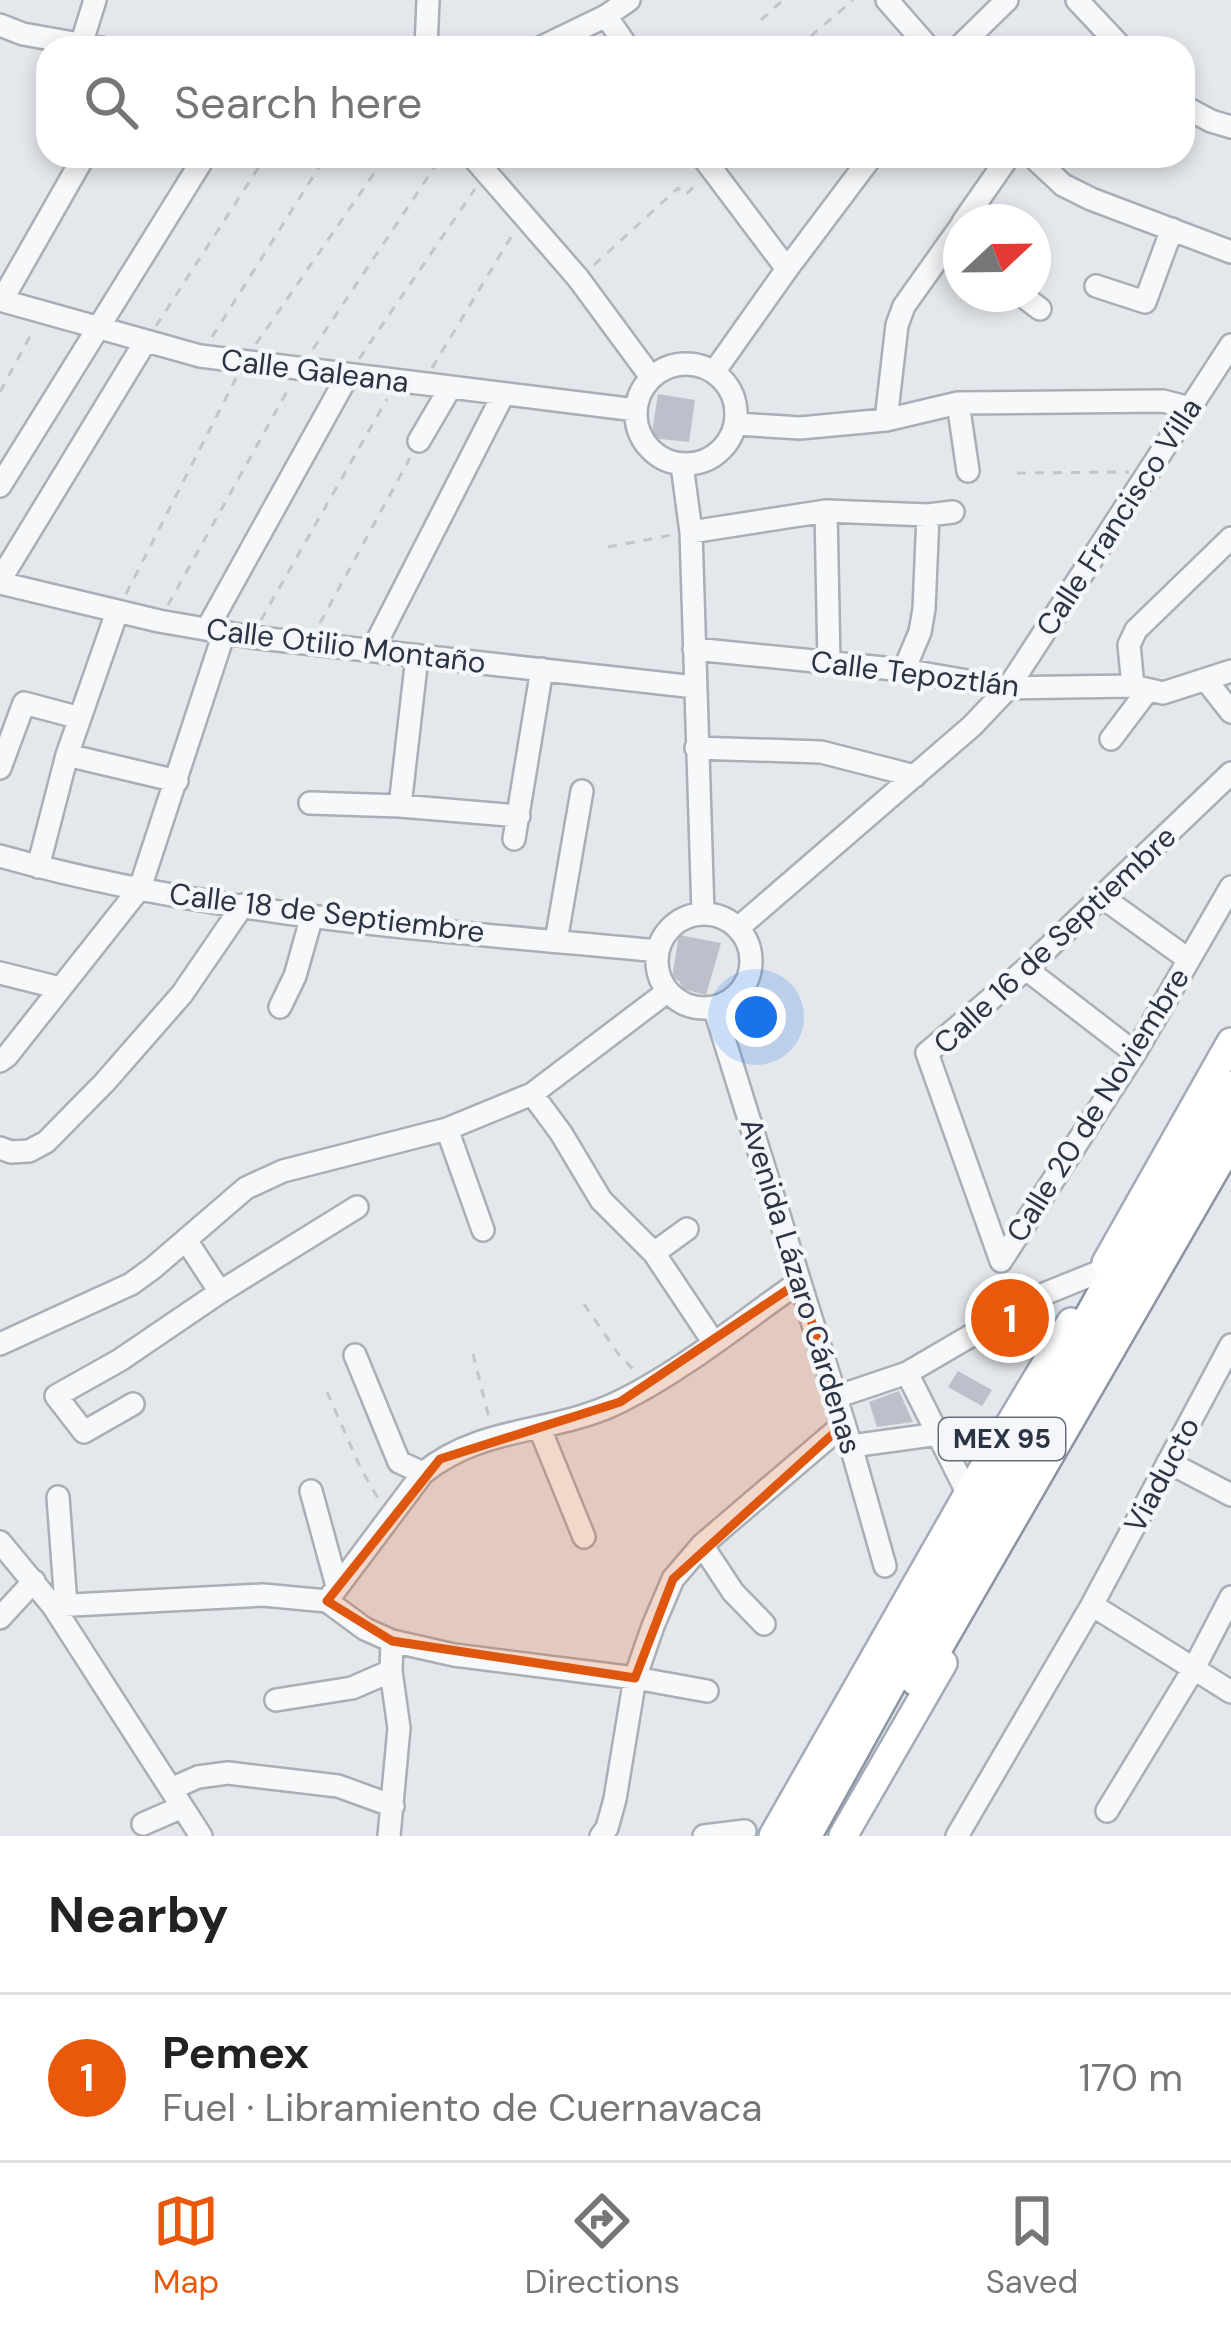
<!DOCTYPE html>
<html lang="en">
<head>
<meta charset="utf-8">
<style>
	body { margin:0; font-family:"DM Sans",sans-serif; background:#f2f2f2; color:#222 }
	.compass { position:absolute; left:943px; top:204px; width:108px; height:108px; border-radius:50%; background:#fff; box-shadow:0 6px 18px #0003; rotate:68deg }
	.you { position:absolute; left:756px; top:1017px; width:42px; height:42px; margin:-30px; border:9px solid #fff; border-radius:50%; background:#1a73e8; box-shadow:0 0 0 18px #1a73e833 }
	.badge { display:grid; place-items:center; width:78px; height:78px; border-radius:50%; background:#ea580c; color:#fff; font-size:39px; font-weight:700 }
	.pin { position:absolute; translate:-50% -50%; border:6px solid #fff; box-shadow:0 3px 12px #0006 }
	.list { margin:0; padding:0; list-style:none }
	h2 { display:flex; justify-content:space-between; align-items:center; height:156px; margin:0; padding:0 48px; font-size:51px }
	h2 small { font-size:39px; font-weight:400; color:#767676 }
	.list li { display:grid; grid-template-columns:78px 1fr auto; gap:36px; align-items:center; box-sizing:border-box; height:168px; padding:0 48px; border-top:3px solid #e0e0e0 }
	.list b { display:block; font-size:45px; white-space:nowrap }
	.list p { margin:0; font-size:39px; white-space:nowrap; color:#767676 }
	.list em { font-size:39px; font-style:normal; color:#767676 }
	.icon { flex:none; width:66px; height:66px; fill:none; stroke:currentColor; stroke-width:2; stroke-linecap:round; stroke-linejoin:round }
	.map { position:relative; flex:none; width:1231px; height:1836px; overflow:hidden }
	.search { position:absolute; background:#fff; box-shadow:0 6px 18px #0003; left:36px; right:36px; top:36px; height:132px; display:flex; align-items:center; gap:30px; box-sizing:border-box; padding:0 42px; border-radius:36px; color:#767676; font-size:45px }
	.sheet { height:324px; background:#fff }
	nav { display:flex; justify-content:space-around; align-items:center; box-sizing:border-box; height:168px; border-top:3px solid #e0e0e0; background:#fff; font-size:33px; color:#767676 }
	nav a { display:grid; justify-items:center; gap:6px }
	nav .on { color:#ea580c }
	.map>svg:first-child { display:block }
	.building { fill:#bbc0ca }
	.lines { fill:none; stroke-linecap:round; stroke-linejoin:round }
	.minor-casing { stroke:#a9aeb7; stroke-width:26 }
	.major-casing { stroke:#a3abb8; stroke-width:32 }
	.highway-casing { stroke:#8b94a3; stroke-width:38 }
	.path { stroke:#c2c5cb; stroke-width:3; stroke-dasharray:9 9; stroke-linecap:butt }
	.minor { stroke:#f7f8fa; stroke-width:21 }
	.major { stroke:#fff; stroke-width:27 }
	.highway { stroke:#fff; stroke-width:33 }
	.marked { fill:#df570f; fill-opacity:0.2; stroke:#df570f; stroke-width:9; stroke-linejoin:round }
	.labels { text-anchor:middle; stroke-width:9; stroke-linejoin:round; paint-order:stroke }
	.shield { fill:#f4f6f9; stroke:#676e7b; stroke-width:3 }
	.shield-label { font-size:27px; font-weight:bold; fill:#2b3445 }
	.street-label { font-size:30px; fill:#2b3445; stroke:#f4f6f9 }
</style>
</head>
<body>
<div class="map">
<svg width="1231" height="1836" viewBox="0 0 1231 1836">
	<rect width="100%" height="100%" fill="#e4e7ec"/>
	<!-- building -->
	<path class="building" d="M658,394l37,6 -6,42 -38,-4z
		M679,935l42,8 -15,52 -23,-6 -4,-8 -7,-4z
		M958,1371l34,19 -10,16 -34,-19z
		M899,1391l14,31 -36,5 -8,-25z"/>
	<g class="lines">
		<defs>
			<path id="minor" d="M887,0l42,48
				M1077,0l45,48
				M606,16l22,32
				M0,25l23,9 79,14
				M81,45l14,-45
				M426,48l2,-48
				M540,48l66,-32 23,-16
				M958,48l49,-48
				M1183,106l28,15 20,6
				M472,156l106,122 73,99
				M702,156l85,113
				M1032,156l31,29 28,14 140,53
				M963,222l46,-66
				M1096,286l49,16 27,-73
				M1020,294l20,15
				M0,300l200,56 436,54
				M2,300l82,-144
				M636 414a50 50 0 1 1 100 0a50 50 0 1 1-100 0Z
				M714,372l73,-103 85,-113
				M958,403l10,68
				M886,420l11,-95 7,-19 57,-80
				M736,424l64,4 86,-8 72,-17 205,-2 27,7
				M419,441l31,-53
				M682,465l9,67 12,381
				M0,486l205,-330
				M826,511l3,152
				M691,532l135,-21 102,4 25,-3
				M0,580l145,-238
				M0,583l159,38 92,16 444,50
				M207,629l141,-254
				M373,649l130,-254
				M694,649l210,21 104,18 125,-2 30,7 68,-22
				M904,670l16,-38 4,-23 4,-94
				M1206,680l25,32
				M1133,686l-4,-41 7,-15 95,-92
				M1111,739l37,-49
				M696,748l125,4 94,24
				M67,755l110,26
				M0,768l24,-65 56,15
				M310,803l90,3 119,10
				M400,806l17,-149
				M514,839l28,-170
				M0,856c213,60 438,74 658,95
				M38,867l29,-112 50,-143
				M1102,897l86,62
				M657 961a47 47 0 1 1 94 0a47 47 0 1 1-94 0Z
				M738,928l234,-202 36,-38 223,-343
				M556,941l26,-150
				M1026,969l109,84
				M0,973l60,15
				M280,1007l15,-31 17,-60
				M714,1007l137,439 34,120
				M0,1061l7,-5 133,-168 84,-255
				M532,1094l29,39 40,67 53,53 60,90
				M447,1129l36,101
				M0,1148l11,4 18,-1 17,-9 59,-60 77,-88 61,-89
				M186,1240l34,52
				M654,1253l33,-24
				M1001,1261l-74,-208 99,-84 205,-196
				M1001,1261l134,-208 96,-166
				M0,1344l131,-60 22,-16 93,-80 37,-17 164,-42 85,-35 136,-103
				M355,1355l44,107 24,11
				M907,1373l61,121
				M836,1397l71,-24 132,-77 62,-25
				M133,1404l-49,28 -28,-36 64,-36 100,-68 137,-85
				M540,1429l44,108
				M851,1446l88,-12
				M1168,1462l63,33
				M311,1491l26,95
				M58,1497l8,108
				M0,1542l53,64 148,230
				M702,1545l31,47 31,32
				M327,1601l96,-128c61,-49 130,-38 198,-72 61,-30 122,-80 178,-119
				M1092,1605l139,87
				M53,1606l210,-11 64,6 38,28 27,12 62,14 181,23 72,13
				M0,1618l34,-37
				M276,1700l76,-12 39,-17
				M171,1789l27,-12 30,-4 110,13 55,20
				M1107,1811l86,-141 38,-73
				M143,1824l39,-17
				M389,1836l10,-108 -8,-57 1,-30
				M601,1836l6,-8 8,-29 20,-121 18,-52 20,-47 29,-34 142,-121
				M704,1836l41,-5
				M957,1836l135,-231 139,-260"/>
			<path id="major" d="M1106,1263l125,-221
				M773,1836l195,-342 103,-172
				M843,1836l100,-173"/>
			<path id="highway" d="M917,1679l314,-543
				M804,1836l301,-543 126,-205"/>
		</defs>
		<!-- minor casing -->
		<use href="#minor" class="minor-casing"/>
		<!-- major casing -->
		<use href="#major" class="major-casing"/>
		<!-- highway casing -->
		<use href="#highway" class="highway-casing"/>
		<!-- path -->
		<path class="path" d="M761,20l22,-20
			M797,48l56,-48
			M594,265l84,-77 7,7 13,-12
			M156,326l110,-170
			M212,337l114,-181
			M256,344l130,-188
			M313,349l129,-193
			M359,359l116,-170
			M432,368l82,-136
			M0,392l34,-63
			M1017,473l112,-1
			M608,547l64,-12
			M126,594l110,-216
			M168,605l121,-217
			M261,620l126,-221
			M320,623l90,-165
			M584,1304l35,51 16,16
			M473,1354l17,68
			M327,1392l34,77 18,31"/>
		<!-- minor -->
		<use href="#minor" class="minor"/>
		<!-- major -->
		<use href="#major" class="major"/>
		<!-- highway -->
		<use href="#highway" class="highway"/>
	</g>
	<!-- marked area -->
	<path class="marked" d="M799,1282l45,142 -171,155 -38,99 -243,-37 -65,-40 113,-142 180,-57z"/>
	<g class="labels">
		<!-- shield labels -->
		<rect class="shield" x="939" y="1418" width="126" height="42" rx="9"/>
		<g class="shield-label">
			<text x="1002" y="1448">MEX 95</text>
		</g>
		<!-- street labels -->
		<g class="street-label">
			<text transform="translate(315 371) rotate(7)" y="10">Calle Galeana</text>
			<text transform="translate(1119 517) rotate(-57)" y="10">Calle Francisco Villa</text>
			<text transform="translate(346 646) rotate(7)" y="10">Calle Otilio Montaño</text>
			<text transform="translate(915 674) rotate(7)" y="10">Calle Tepoztlán</text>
			<text transform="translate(327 913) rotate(7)" y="10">Calle 18 de Septiembre</text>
			<text transform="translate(1055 940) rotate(-43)" y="10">Calle 16 de Septiembre</text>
			<text transform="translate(1098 1105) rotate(-58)" y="10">Calle 20 de Noviembre</text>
			<text transform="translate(801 1286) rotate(73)" y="10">Avenida Lázaro Cárdenas</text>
			<text transform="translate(1162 1475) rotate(-62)" y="10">Viaducto</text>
		</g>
	</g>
</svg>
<svg class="compass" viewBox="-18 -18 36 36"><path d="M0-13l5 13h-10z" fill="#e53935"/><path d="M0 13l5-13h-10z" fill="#767676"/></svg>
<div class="you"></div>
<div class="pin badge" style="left:1010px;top:1318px">1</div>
<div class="search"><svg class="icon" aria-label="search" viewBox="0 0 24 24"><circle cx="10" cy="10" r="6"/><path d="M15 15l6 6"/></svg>Search here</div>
</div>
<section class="sheet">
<h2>Nearby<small></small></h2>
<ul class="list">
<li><span class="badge">1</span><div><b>Pemex</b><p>Fuel · Libramiento de Cuernavaca</p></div><em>170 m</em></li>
</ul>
</section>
<nav>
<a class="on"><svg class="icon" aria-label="map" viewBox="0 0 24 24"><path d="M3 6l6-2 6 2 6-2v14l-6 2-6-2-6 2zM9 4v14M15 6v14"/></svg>Map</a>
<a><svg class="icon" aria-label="directions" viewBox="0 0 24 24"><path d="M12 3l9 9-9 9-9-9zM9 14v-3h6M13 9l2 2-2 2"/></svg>Directions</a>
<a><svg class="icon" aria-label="saved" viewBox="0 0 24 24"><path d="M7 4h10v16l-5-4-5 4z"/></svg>Saved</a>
</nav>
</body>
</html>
